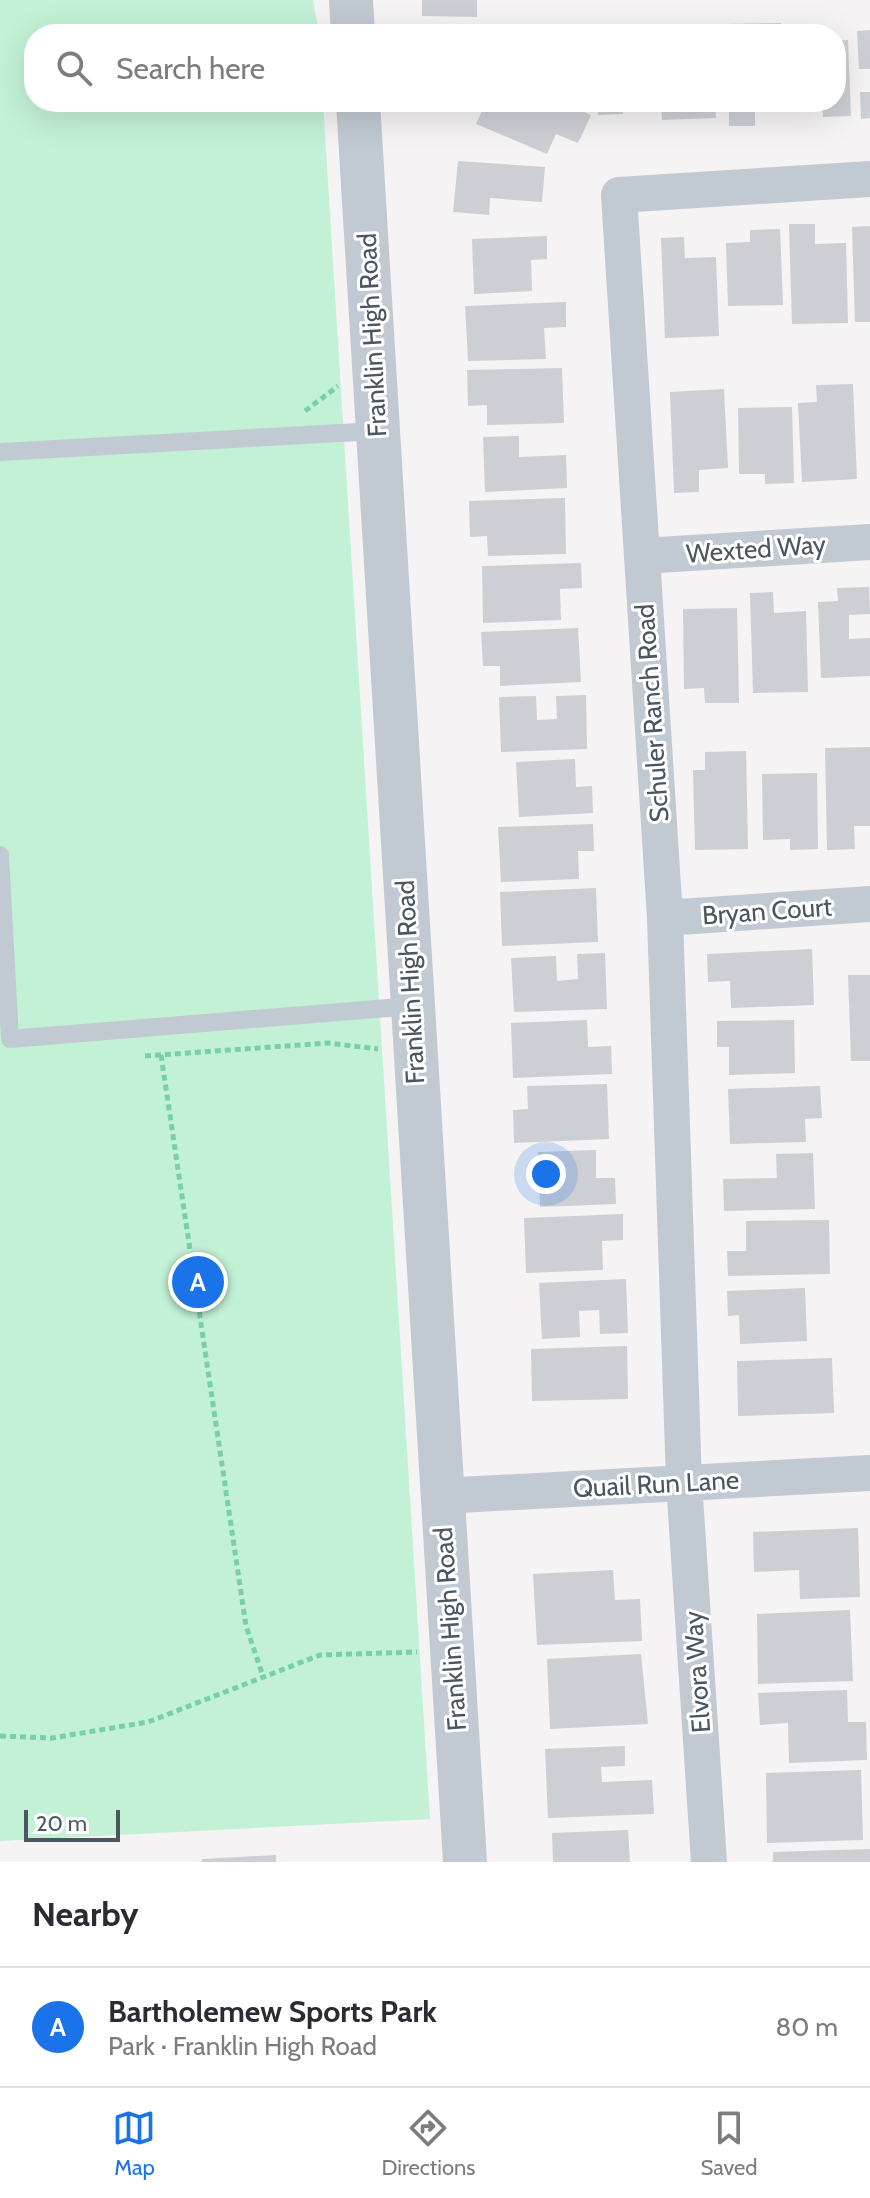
<!DOCTYPE html>
<html lang="en">
<head>
<meta charset="utf-8">
<style>
	body { margin:0; font-family:Cabin,sans-serif; background:#f2f2f3; color:#2b2b33 }
	.scale { position:absolute; left:24px; bottom:20px; width:96px; box-sizing:border-box; padding-left:8px; border:4px solid #4a5661; border-top:0; font-size:22px; line-height:28px; white-space:nowrap; color:#4a5661; -webkit-text-stroke:6px #fff; paint-order:stroke }
	.you { position:absolute; left:546px; top:1174px; width:28px; height:28px; margin:-20px; border:6px solid #fff; border-radius:50%; background:#1a73e8; box-shadow:0 0 0 12px #1a73e833 }
	.badge { display:grid; place-items:center; width:52px; height:52px; border-radius:50%; background:#1a73e8; color:#fff; font-size:26px; font-weight:700 }
	.pin { position:absolute; translate:-50% -50%; border:4px solid #fff; box-shadow:0 2px 8px #0006 }
	.list { margin:0; padding:0; list-style:none }
	h2 { display:flex; justify-content:space-between; align-items:center; height:104px; margin:0; padding:0 32px; font-size:34px }
	h2 small { font-size:26px; font-weight:400; color:#7c7c81 }
	.list li { display:grid; grid-template-columns:52px 1fr auto; gap:24px; align-items:center; box-sizing:border-box; height:120px; padding:0 32px; border-top:2px solid #e1e1e2 }
	.list b { display:block; font-size:30px; white-space:nowrap }
	.list p { margin:0; font-size:26px; white-space:nowrap; color:#7c7c81 }
	.list em { font-size:26px; font-style:normal; color:#7c7c81 }
	.icon { flex:none; width:44px; height:44px; fill:none; stroke:currentColor; stroke-width:2; stroke-linecap:round; stroke-linejoin:round }
	.map { position:relative; flex:none; width:870px; height:1862px; overflow:hidden }
	.search { position:absolute; background:#fff; box-shadow:0 8px 32px #0002; left:24px; right:24px; top:24px; height:88px; display:flex; align-items:center; gap:20px; box-sizing:border-box; padding:0 28px; border-radius:32px; color:#7c7c81; font-size:30px }
	.sheet { height:224px; background:#fff }
	nav { display:flex; justify-content:space-around; align-items:center; box-sizing:border-box; height:112px; border-top:2px solid #e1e1e2; background:#fff; font-size:22px; color:#7c7c81 }
	nav a { display:grid; justify-items:center; gap:4px }
	nav .on { color:#1a73e8 }
	.map>svg:first-child { display:block }
	.green { fill:#c3f1d5 }
	.building { fill:#cdcfd5 }
	.lines { fill:none; stroke-linecap:round; stroke-linejoin:round }
	.path { stroke:#7ad0a6; stroke-width:5; stroke-dasharray:6 4; stroke-linecap:butt }
	.service { stroke:#c1cad2; stroke-width:18 }
	.minor { stroke:#c1cad2; stroke-width:36 }
	.tertiary { stroke:#c1cad2; stroke-width:44 }
	.labels { text-anchor:middle; stroke-width:6; stroke-linejoin:round; paint-order:stroke }
	.street-label { font-size:26px; fill:#4a5661; stroke:#fff }
</style>
</head>
<body>
<div class="map">
<svg width="870" height="1862" viewBox="0 0 870 1862">
	<rect width="100%" height="100%" fill="#f5f3f3"/>
	<!-- green -->
	<path class="green" d="M0,0h313l6,34h-285v68h289l107,1717 -430,22z"/>
	<!-- building -->
	<path class="building" d="M422,0h55v17l-55,-1z
		M781,23v11h-53v-10z
		M690,24l1,10h-33l-1,-9z
		M870,30v39h-11l-2,-38z
		M848,40l3,76 -28,1 -1,-11 -26,1v-5h40v-61z
		M860,92h10v26l-9,1z
		M486,102h75l30,13 -13,28 -22,-9 -9,20 -71,-30z
		M598,102h25v12l-25,1z
		M661,102h54l1,16 -54,2z
		M729,102h26v24h-26z
		M458,161l87,6 -3,35 -52,-4 -1,17 -36,-3z
		M789,224h26v20l31,-1 2,80 -56,1z
		M870,226v96h-15l-3,-95z
		M780,229l3,76 -55,1 -2,-63 24,-1v-12z
		M547,236v23l-16,1 1,31 -58,3 -2,-55z
		M684,237l1,21 31,-1 3,79 -54,2 -4,-100z
		M566,302v25l-22,1 2,31 -78,2 -3,-55z
		M562,368l2,55 -77,2v-20l-19,1 -1,-36z
		M853,384l4,95 -55,3 -4,-79 19,-1 -1,-17z
		M724,389l4,79 -29,2v22l-25,1 -4,-101z
		M792,407l2,76 -29,1v-10h-26l-1,-66z
		M519,436v21l47,-2 1,33 -82,4 -2,-55z
		M565,498l1,56 -78,2 -1,-20 -17,1 -1,-36z
		M581,563l1,25 -22,1 1,31 -78,3 -1,-57z
		M869,587l1,27 -21,1v24l21,-1v38l-49,2 -3,-76 20,-1 -1,-13z
		M773,592l1,21 32,-2 2,81 -55,1 -3,-100z
		M737,608l2,95h-34l-1,-15 -20,1 -1,-80z
		M578,628l3,54 -81,4v-20h-17l-2,-34z
		M586,695l1,54 -86,3 -2,-55 37,-1 1,24 20,-1 -1,-23z
		M870,747v79h-16l1,23 -28,1 -2,-102z
		M746,751l2,98 -53,1 -2,-80h12v-18z
		M575,759l1,28 16,-1 1,27 -74,4 -3,-55z
		M817,773l1,76 -28,1v-11l-27,1 -1,-66z
		M593,824l1,27h-16l1,28 -78,3 -3,-55z
		M596,888l2,54 -96,4 -2,-54z
		M812,949l2,56 -83,3 -1,-27 -22,1 -1,-28z
		M605,953l2,56 -93,3 -3,-54 45,-2 1,25 21,-2 -1,-25z
		M848,975h22v86h-19z
		M587,1020l1,27 23,-1 1,28 -99,4 -2,-55z
		M794,1020l1,53 -66,2v-28h-12v-26z
		M607,1084l2,55 -95,4 -1,-33 15,-1 -1,-23z
		M820,1086l2,32 -17,1 1,23 -76,2 -2,-55z
		M596,1150v28h19l1,26 -76,3 -2,-55z
		M813,1153l2,56 -91,2 -1,-32 54,-1 -1,-24z
		M623,1214v26l-21,1 1,29 -77,3 -2,-55z
		M829,1220l1,54 -102,2 -1,-25h19v-30z
		M626,1279l2,54 -28,1 -1,-24 -20,1 1,26 -38,2 -3,-56z
		M805,1288l2,53 -67,3 -1,-29 -11,1 -1,-25z
		M627,1346l1,53 -96,2 -1,-52z
		M832,1358l2,55 -96,3 -1,-55z
		M858,1528l2,69 -60,2 -1,-29 -45,2 -1,-40z
		M613,1570l2,30 25,-1 2,42 -105,4 -4,-71z
		M850,1610l3,71 -95,3 -1,-70z
		M641,1654l7,70 -98,5 -3,-70z
		M847,1690l1,32h18l1,38 -78,3 -1,-40 -28,2 -2,-32z
		M625,1746v20l-24,1 1,15 50,-2 2,34 -106,4 -3,-69z
		M861,1770l2,70 -96,3 -1,-70z
		M628,1830l2,32h-77l-1,-29z
		M870,1849v13h-97v-10z
		M276,1855v7h-74v-3z"/>
	<g class="lines">
		<!-- path -->
		<path class="path" d="M305,411l33,-25
			M161,1055l85,571 18,53
			M145,1056l183,-13 50,6
			M0,1736l52,2 96,-16 172,-67 97,-3"/>
		<!-- service -->
		<path class="service" d="M0,452l377,-21
			M0,855l10,184 402,-33"/>
		<!-- minor -->
		<path class="minor" d="M642,556l228,-14
			M665,918l205,-14
			M441,1496l429,-23
			M709,1862l-25,-380 -19,-564 -46,-723 251,-16"/>
		<!-- tertiary -->
		<path class="tertiary" d="M351,0l2,34
			M358,102l107,1760"/>
	</g>
	<g class="labels">
		<!-- street labels -->
		<g class="street-label">
			<text transform="translate(372 335) rotate(-93)" y="9">Franklin High Road</text>
			<text transform="translate(756 549) rotate(-4)" y="9">Wexted Way</text>
			<text transform="translate(652 713) rotate(-94)" y="9">Schuler Ranch Road</text>
			<text transform="translate(767 911) rotate(-4)" y="9">Bryan Court</text>
			<text transform="translate(410 982) rotate(-93)" y="9">Franklin High Road</text>
			<text transform="translate(656 1484) rotate(-3)" y="9">Quail Run Lane</text>
			<text transform="translate(450 1629) rotate(-94)" y="9">Franklin High Road</text>
			<text transform="translate(697 1672) rotate(-94)" y="9">Elvora Way</text>
		</g>
	</g>
</svg>
<div class="scale">20 m</div>
<div class="you"></div>
<div class="pin badge" style="left:198px;top:1282px">A</div>
<div class="search"><svg class="icon" aria-label="search" viewBox="0 0 24 24"><circle cx="10" cy="10" r="6"/><path d="M15 15l6 6"/></svg>Search here</div>
</div>
<section class="sheet">
<h2>Nearby<small></small></h2>
<ul class="list">
<li><span class="badge">A</span><div><b>Bartholemew Sports Park</b><p>Park · Franklin High Road</p></div><em>80 m</em></li>
</ul>
</section>
<nav>
<a class="on"><svg class="icon" aria-label="map" viewBox="0 0 24 24"><path d="M3 6l6-2 6 2 6-2v14l-6 2-6-2-6 2zM9 4v14M15 6v14"/></svg>Map</a>
<a><svg class="icon" aria-label="directions" viewBox="0 0 24 24"><path d="M12 3l9 9-9 9-9-9zM9 14v-3h6M13 9l2 2-2 2"/></svg>Directions</a>
<a><svg class="icon" aria-label="saved" viewBox="0 0 24 24"><path d="M7 4h10v16l-5-4-5 4z"/></svg>Saved</a>
</nav>
</body>
</html>
